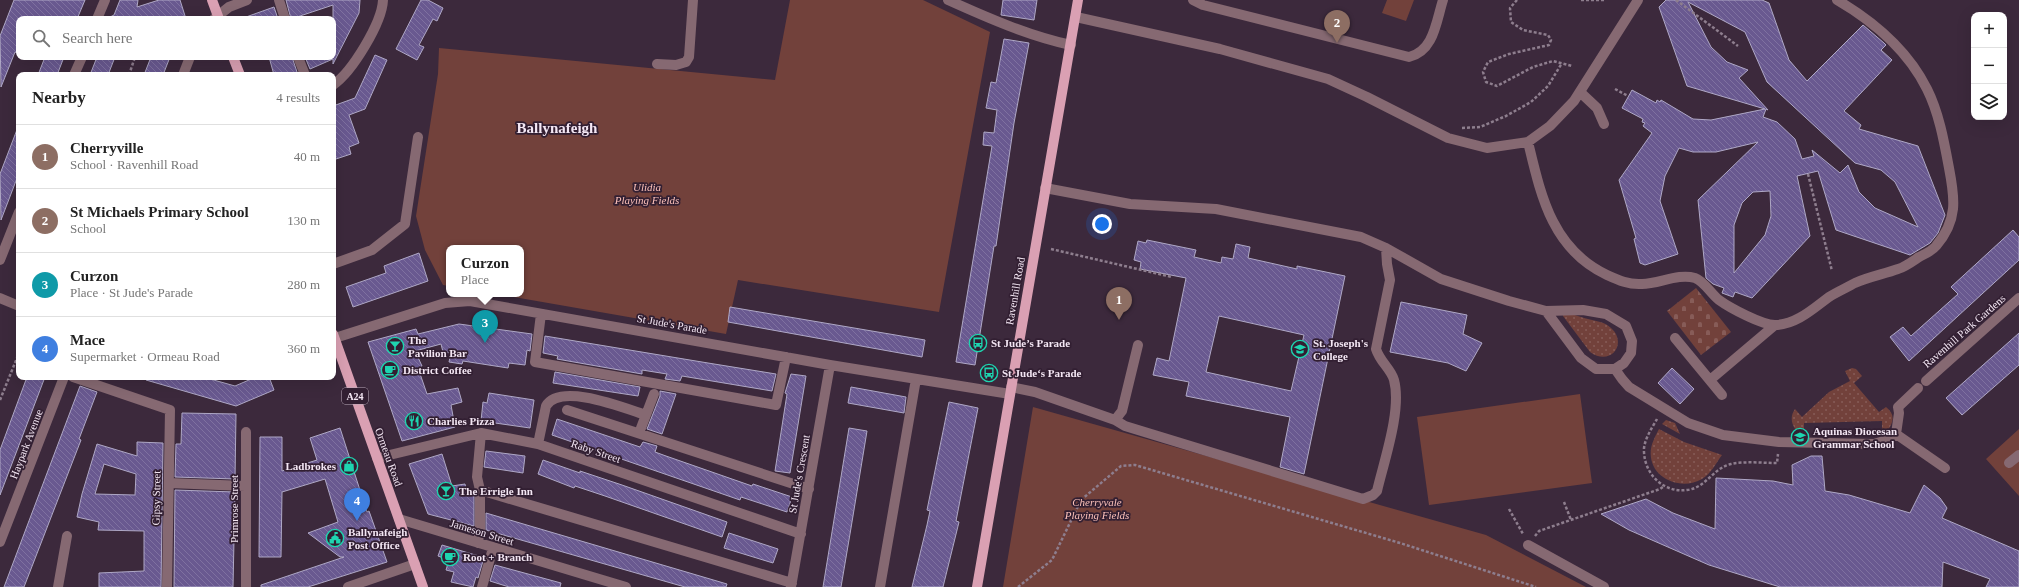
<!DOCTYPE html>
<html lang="en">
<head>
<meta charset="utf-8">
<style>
	body { margin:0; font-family:"Times New Roman",serif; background:#f6f6f6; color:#222 }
	.controls { position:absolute; right:12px; top:12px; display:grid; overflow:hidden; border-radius:8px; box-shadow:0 4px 16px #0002 }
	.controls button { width:36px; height:36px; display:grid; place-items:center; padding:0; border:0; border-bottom:1px solid #e0e0e0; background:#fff; color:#222; font:20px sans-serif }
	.you { position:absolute; left:1102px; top:224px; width:14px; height:14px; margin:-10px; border:3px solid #fff; border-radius:50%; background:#1a73e8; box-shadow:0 0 0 6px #1a73e833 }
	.badge { display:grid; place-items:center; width:26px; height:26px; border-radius:50%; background:#207362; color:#fff; font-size:13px; font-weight:700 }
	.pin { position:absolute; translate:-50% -33px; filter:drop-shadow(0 1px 2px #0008) }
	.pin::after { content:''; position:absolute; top:21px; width:14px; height:12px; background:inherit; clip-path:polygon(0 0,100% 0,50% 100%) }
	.popup { position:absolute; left:446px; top:245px; width:78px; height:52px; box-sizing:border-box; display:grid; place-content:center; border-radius:8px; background:#fff; filter:drop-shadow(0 1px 3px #0005); font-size:13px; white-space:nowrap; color:#767676 }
	.popup b { font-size:15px; color:#222 }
	.popup::after { content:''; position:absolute; left:50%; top:100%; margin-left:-8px; border:8px solid transparent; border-top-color:#fff }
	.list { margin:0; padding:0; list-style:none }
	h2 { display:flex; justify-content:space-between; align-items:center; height:52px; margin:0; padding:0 16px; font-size:17px }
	h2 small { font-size:13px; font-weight:400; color:#767676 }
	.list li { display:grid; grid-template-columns:26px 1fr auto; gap:12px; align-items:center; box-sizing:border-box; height:64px; padding:0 16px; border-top:1px solid #e0e0e0 }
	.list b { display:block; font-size:15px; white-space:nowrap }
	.list p { margin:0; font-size:13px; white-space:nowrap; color:#767676 }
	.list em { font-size:13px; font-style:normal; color:#767676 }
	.icon { flex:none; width:22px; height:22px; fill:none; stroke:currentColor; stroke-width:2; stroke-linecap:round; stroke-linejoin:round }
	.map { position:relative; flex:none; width:2019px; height:587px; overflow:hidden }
	.search { position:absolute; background:#fff; box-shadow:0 4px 16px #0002; left:16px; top:16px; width:320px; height:44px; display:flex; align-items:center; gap:10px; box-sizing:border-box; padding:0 14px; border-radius:8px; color:#767676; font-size:15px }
	.panel { position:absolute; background:#fff; box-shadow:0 4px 16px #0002; left:16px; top:72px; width:320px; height:308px; border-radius:8px }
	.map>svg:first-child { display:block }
	.grass { fill:url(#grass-dots) }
	.cemetery { fill:url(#cemetery-stones) }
	.park { fill:#72413b }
	.building { fill:url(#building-back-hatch); stroke:#afa8c6; fill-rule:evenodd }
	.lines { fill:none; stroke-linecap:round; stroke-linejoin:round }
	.path { stroke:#8e7e8e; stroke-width:2.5; stroke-dasharray:3 2; stroke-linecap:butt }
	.minor { stroke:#866972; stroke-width:10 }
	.major { stroke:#daa0b3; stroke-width:10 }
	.labels { text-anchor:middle; stroke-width:3.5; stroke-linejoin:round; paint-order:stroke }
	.shield { fill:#321f32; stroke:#baabba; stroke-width:1 }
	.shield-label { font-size:10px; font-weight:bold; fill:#f4e7f4 }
	.park-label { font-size:11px; font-style:italic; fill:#fdc2ba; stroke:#321f32 }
	.street-label { font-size:11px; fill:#f4e7f4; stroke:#321f32 }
	.poi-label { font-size:11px; font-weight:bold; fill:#f4e7f4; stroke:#321f32; text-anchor:start }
	.district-label { font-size:15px; font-weight:bold; fill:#f4e7f4; stroke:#321f32 }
</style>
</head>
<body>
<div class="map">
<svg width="2019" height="587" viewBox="0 0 2019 587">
	<defs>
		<pattern id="grass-dots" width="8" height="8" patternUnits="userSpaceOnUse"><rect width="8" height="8" fill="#72413b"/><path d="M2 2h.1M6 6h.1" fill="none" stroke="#875c58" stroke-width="1.8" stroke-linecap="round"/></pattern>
		<pattern id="cemetery-stones" width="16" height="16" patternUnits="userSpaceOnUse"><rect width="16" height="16" fill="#72413b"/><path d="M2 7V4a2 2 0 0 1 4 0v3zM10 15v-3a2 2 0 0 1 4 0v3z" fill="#875c58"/></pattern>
		<pattern id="building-back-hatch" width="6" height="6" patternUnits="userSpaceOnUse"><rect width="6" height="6" fill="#695990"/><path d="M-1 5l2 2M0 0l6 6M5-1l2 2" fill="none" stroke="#7f71a0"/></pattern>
	</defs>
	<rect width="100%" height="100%" fill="#3c293c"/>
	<!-- grass -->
	<path class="grass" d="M1563,313c8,0 17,4 25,6 8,2 17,3 23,9 17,15 0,39 -21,24l-27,-36z
		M1852,368l4,1 6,7 -8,7 25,29 7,-5c9,7 8,14 2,23l-6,2v-11l-78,2v11l-8,-4c-5,-6 -6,-14 -1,-21l7,8 27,-25 21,-11 -5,-10z
		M1666,420l9,3 5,11 -18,-10z
		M1659,429l25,13 38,13c-6,8 -11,19 -20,24 -22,13 -55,-2 -51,-30 1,-7 5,-14 8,-20z"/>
	<!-- cemetery -->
	<path class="cemetery" d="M1696,288l35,44 -30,23 -34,-44z"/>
	<!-- park -->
	<path class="park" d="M790,0h133l67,32 -51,280 -201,-32 -12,54 -230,-40h25v-46h-72v38l-6,-1 -18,-35 -9,-34 22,-142 1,-26 336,32z
		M1387,0h27l-8,21 -24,-8z
		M1580,394l12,89 -163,22 -12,-88z
		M1033,407l453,128 100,52h-583z
		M2019,429v67l-33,-37z"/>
	<!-- building -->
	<path class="building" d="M14,0h71l-8,19h-58v35l-4,-2 -14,35 -1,-51z
		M120,0h18l-1,7 22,-7h21l6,19h-76v-2l4,-2z
		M286,0h74l-1,13 -26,51v-5l-23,10 -5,-12h28v-52l-42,14z
		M421,0h7l15,8 -6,13 -4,-2 -14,26 5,2 -7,13 -21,-11z
		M1003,0h34l-3,20 -33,-5z
		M1666,0h96l7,3 20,57 18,21 56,-56 21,18 2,2 -5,5 11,10 -48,51 17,14 -2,4 59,17 27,69 -7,18 -8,10 -20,12 -74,-25 -18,-59 -21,5 13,60 -58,62 -17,-6 -2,5 -11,-4 2,-5 -11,-4 -7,-6 -8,-78 60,-58 -42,10h-23l-14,-4 -14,28 -5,25 18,53 -33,11 -5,-2 -6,-24 2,-1 -17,-58 33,-47 -9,-7 2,-3 -3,-1 1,-3 -21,-11 10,-18 24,13 1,-3 3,2 1,-2 32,19 18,1 54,-11 -78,-23 -28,-79zM1688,2l57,30 22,50 88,81 26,7 14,12 23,45 -43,-19 -16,-16 -11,-27 -8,8 -28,-23 2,6 -12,3 -7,-20 -18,-17 -14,-5 3,-8 2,1 -29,-32 9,-8 -21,-8 -16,-15zM1770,191l1,25 -6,19 -31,38v-48l8,-22 11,-11z
		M274,7l4,12h-32v-2z
		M1004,39l25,4 -15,80 -18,123h-2l-19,119 -19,-3 36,-216 -9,-1 1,-13 10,1 3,-23 -11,-2 5,-26 5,1z
		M375,55l12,5 -22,49 -16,6 10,28 -10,4 2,7 -18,6v-54l22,-8z
		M45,57h19l-7,18h-19z
		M97,57h18l-7,18h-18z
		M151,57h19l-7,18h-19z
		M269,57h23l6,18h-24z
		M18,127l1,46 -18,47 -1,-46z
		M2013,230l6,7v23l-110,101 -19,-24 13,-10 8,9 47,-42 -7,-7z
		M1147,240l49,10 -2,7 27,6 1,-6 11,2 3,-15 14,3 -2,11 49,11v-3l48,10 -41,198 -24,-7 10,-50 -104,-21 3,-14 -36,-7 4,-17 12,3 17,-83 -46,-9 1,-7 -7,-2 4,-19 8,2zM1219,316l85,19 -13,56 -85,-19z
		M419,253l9,28 -75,26 -7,-20 40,-14 -2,-7z
		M1401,302l66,13 -4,19 19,9 -16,28 -18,-8 -58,-11z
		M730,307l195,33 -3,17 -194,-35z
		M459,324l73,10 -2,17 -3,-1 -2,15 -16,-2 -1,5 -45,-7 -1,3 -13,-2 2,-9 -8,-1 -2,-8 -26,7 7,15 -4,2 9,26 31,-6 4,14 -11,3 4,22 -53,14 -34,-99 48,-13 2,5z
		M2019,333v32l-57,50 -16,-17z
		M545,336l163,27 68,11 -4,17 -90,-15 -2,5 -15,-2 2,-5 -25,-4v4l-85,-15 1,-3 -15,-3z
		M1672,368l22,21 -14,15 -22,-21z
		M555,372l85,15 -2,9 -85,-13z
		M791,374l15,2 -16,97 -15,-2 12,-77 -2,-1z
		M27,377h18l-45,118v-45z
		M147,377h56l32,9 21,-9h13l5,13 -38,16 -90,-26z
		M80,386l17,6 -18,47 2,1 -57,147h-20z
		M851,387l55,10 -2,16 -56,-10z
		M660,391l16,3 -14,40 -15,-5 13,-33z
		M489,393l45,7 -4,28 -49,-7 2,-19 4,1z
		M949,402l29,6 -22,113 3,1 -16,65h-31l15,-62 3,-14 -3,-1z
		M182,413l54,1 -1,65 -60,-2 1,-33h5z
		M557,419l83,28 3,-5 14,4 -2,6 11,4 86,30 1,-2 39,13 -5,15 -46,-15 -1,3 -188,-65z
		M340,428l27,84 2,-1 18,51 -79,25h-47v-2l83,-28h-4l-32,-24 30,-11 -13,-43 -43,13 -1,65h-22l1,-120h22v34l35,-11 -7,-22z
		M849,428l18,3 -16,97 -10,59h-18z
		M137,442l26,1 -2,144h-62v-14l45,-2v-40l-46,-1 1,-8 -22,-5 5,-23 15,-50 40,12zM104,464l32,10 -1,21 -40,-1z
		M486,451l39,5 -2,17 -39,-6z
		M442,454l10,32 13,-2 1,5 8,2v35l-46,-12 -19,-50z
		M1811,456h11l3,35 24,4 61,18 14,-28 16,13 7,10 -5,10 77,33v36h-33l4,-8 -47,-17 -1,25h-162l-71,-22 -80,-35 -28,-16 45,-15 27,14 42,16 1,-51 57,3 20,4 -1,-20z
		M543,460l37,13v-2l42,14 105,37 -5,15 -117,-41 -30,-10 -1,2 -36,-14z
		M175,490l60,2 -2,95h-59z
		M486,513l241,71 -1,3h-41l-199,-57z
		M729,533l49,16 -5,14 -49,-15z
		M442,545l40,12 -1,4h2l-5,17 -2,-1 -3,10 -22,-5 3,-10 -8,-2 3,-10 -11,-4z
		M495,565l66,18 -1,4h-51l-19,-6z"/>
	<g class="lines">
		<!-- path -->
		<path class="path" d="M1517,0l-7,8 1,14 12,8 25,5 3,5 -2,5 -40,9 -21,8 -5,10 3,10 11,4 36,-19 20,-6 19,5
			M1581,0h23
			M1676,0l62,46
			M129,75l6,-18
			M1615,89l13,7
			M1462,128l18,-1 26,-11 25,-14 17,-16 14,-23
			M1808,174l24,97
			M1051,249l121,28
			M0,400l19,-47
			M1657,419c-5,9 -14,22 -13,33 1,23 20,41 43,38 19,-2 26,-22 44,-26 14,-3 31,-1 46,-1l1,-9
			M1564,502l7,18
			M1509,509l14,25
			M1535,536l4,-5 121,-42 4,-3
			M1018,587l34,-27 29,-60 40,-34 14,-1 265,78 136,44"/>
		<!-- minor -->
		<path class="minor" d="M279,0l6,19
			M948,0c40,18 81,36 123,45
			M1193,0l10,5 206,52c25,-6 27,-35 34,-57
			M1076,17l144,32 108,30 39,18 81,41 39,10 41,-6 22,-16 24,-25 64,-101
			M97,19l8,-19
			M214,19l15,-12 18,-7
			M298,57l7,18
			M657,64l19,1 10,-3 3,-5 4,-57
			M74,75l8,-18
			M183,75l7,-18
			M333,85c19,-13 49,-62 50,-85
			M1580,92l17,16 7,16
			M1528,142c13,54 24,107 79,133 11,5 22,10 35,9 17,0 36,-11 53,-6 9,3 16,16 24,22 11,8 43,25 56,25 21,0 39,-17 54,-28 8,-5 17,-9 26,-14 13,-6 29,-9 43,-14 7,-2 15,-8 21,-12 6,-3 13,-6 17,-11 22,-26 19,-47 13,-78 -5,-27 -10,-55 -22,-79 -19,-38 -54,-68 -90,-89
			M1045,188l85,16 86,5 145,28 25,11 55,31 68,22 37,10 37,-1 23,4 20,12 6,15 -1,12 -7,10 -9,6h-19l-15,-11 -35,-47
			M0,260l19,-48
			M333,264l39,-14 33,-26 13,-87
			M0,298l19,8
			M541,314l-6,48 241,43 10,-48
			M335,338l110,-35 25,-2 360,64 180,29
			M1675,338l47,57
			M1615,369l7,10 7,8 59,36 35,12 56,7 95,2 13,-4 9,-6 3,-21 -1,-6 20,-19
			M73,377l97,33 -3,177
			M1710,380l65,-55
			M1926,381l93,-83
			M1011,387l24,5 80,28 7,-9 16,-66
			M567,410l242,79
			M1115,420l10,6 238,73 10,-4 4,-4c7,-30 25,-81 17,-111 -3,-11 -14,-18 -18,-31l14,-69 -3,-16 -1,-16
			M641,428l13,-34
			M246,432v155
			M1896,434l49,34
			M538,444l8,-38c14,-24 78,2 100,9
			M377,458l104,-25 57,11 263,90
			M2009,463l10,-8
			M169,483l76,3
			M480,490l312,93
			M399,519l227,68
			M0,542l64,-165
			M478,543l2,-14v-39l-3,-13 4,-44
			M1528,545l76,42
			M58,587l9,-51
			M348,587l67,-23
			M482,587l11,-39
			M791,587l39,-222
			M880,587l36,-208"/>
		<!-- major -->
		<path class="major" d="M212,0l7,19
			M233,57l7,18
			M333,334l90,253
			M977,587l101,-587"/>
	</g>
	<!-- icons -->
	<defs>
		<symbol id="bus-ring" viewBox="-11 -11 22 22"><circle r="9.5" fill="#321f32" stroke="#1ed5b0" stroke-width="1.5"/><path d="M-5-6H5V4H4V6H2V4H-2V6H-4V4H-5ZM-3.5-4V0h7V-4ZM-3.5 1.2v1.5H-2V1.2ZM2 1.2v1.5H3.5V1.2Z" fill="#1ed5b0"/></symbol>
		<symbol id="bar-ring" viewBox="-11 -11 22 22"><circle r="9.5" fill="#321f32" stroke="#1ed5b0" stroke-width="1.5"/><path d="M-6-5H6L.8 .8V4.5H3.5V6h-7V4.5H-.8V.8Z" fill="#1ed5b0"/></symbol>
		<symbol id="school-ring" viewBox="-11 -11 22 22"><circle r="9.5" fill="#321f32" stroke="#1ed5b0" stroke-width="1.5"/><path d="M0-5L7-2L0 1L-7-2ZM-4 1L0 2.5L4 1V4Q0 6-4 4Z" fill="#1ed5b0"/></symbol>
		<symbol id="cafe-ring" viewBox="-11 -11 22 22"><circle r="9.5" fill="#321f32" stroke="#1ed5b0" stroke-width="1.5"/><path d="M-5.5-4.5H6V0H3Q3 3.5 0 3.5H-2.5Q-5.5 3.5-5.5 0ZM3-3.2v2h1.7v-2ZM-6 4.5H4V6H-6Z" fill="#1ed5b0"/></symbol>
		<symbol id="restaurant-ring" viewBox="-11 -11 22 22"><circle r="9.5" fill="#321f32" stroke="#1ed5b0" stroke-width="1.5"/><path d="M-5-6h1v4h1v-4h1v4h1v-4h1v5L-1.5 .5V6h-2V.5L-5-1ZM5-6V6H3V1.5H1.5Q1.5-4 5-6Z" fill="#1ed5b0"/></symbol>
		<symbol id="shop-ring" viewBox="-11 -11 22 22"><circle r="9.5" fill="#321f32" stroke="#1ed5b0" stroke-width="1.5"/><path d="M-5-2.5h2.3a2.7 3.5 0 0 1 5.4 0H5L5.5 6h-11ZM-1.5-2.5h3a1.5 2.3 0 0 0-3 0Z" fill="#1ed5b0"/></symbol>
		<symbol id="civic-ring" viewBox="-11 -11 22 22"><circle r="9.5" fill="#321f32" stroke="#1ed5b0" stroke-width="1.5"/><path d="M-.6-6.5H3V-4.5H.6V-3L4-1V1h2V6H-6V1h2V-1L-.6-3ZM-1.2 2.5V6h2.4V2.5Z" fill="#1ed5b0"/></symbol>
	</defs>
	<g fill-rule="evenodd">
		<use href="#bus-ring" x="968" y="333" width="20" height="20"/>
		<use href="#bar-ring" x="385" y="336" width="20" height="20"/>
		<use href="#school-ring" x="1290" y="339" width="20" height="20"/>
		<use href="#cafe-ring" x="380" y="360" width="20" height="20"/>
		<use href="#bus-ring" x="979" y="363" width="20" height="20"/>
		<use href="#restaurant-ring" x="404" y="411" width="20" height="20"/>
		<use href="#school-ring" x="1790" y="427" width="20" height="20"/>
		<use href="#shop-ring" x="339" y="456" width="20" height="20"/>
		<use href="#bar-ring" x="436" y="481" width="20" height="20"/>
		<use href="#civic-ring" x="325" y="528" width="20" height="20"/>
		<use href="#cafe-ring" x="440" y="547" width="20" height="20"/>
	</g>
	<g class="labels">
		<!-- shield labels -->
		<rect class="shield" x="342" y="388" width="26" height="16" rx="3"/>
		<g class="shield-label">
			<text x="355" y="400">A24</text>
		</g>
		<!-- park labels -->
		<g class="park-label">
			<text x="647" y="191">Ulidia<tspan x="647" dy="13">Playing Fields</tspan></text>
			<text x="1097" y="506">Cherryvale<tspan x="1097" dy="13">Playing Fields</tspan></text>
		</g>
		<!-- street labels -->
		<g class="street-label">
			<text transform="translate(1015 291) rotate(-80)" y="4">Ravenhill Road</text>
			<text transform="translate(672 324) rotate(10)" y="4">St Jude's Parade</text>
			<text transform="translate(1964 331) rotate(-41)" y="4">Ravenhill Park Gardens</text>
			<text transform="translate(26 444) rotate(-69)" y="4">Haypark Avenue</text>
			<text transform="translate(596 451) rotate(19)" y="4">Raby Street</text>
			<text transform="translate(389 457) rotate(70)" y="4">Ormeau Road</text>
			<text transform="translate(799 474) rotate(-80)" y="4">St Jude's Crescent</text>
			<text transform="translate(156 498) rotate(-89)" y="4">Gipsy Street</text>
			<text transform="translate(234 509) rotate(-90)" y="4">Primrose Street</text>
			<text transform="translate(482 532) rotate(17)" y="4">Jameson Street</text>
		</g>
		<!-- poi labels -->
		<g class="poi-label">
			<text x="408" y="344">The<tspan x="408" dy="13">Pavilion Bar</tspan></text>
			<text x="991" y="347">St Jude’s Parade</text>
			<text x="1313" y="347">St. Joseph's<tspan x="1313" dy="13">College</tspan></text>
			<text x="403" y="374">District Coffee</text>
			<text x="1002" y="377">St Jude‘s Parade</text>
			<text x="427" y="425">Charlies Pizza</text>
			<text x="1813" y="435">Aquinas Diocesan<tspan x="1813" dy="13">Grammar School</tspan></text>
			<text x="336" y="470" text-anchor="end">Ladbrokes</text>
			<text x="459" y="495">The Errigle Inn</text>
			<text x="348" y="536">Ballynafeigh<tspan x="348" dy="13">Post Office</tspan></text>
			<text x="463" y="561">Root + Branch</text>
		</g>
		<!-- district labels -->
		<g class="district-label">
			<text x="557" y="133">Ballynafeigh</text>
		</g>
	</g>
</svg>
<div class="controls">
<button>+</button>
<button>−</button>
<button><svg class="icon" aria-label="layers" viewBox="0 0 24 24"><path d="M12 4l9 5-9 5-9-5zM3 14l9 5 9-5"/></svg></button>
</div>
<div class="you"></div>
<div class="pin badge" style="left:1119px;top:320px;background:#8d6e63">1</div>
<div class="pin badge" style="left:1337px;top:43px;background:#8d6e63">2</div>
<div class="pin badge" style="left:485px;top:343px;background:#0f9aa8">3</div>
<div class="popup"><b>Curzon</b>Place</div>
<div class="pin badge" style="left:357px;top:521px;background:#3f7fe0">4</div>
<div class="search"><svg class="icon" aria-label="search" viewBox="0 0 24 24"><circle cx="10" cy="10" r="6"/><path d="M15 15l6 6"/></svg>Search here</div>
<section class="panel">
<h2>Nearby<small>4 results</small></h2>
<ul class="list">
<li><span class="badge" style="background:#8d6e63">1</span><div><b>Cherryville</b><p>School · Ravenhill Road</p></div><em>40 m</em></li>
<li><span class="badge" style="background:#8d6e63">2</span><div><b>St Michaels Primary School</b><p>School</p></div><em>130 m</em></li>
<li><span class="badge" style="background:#0f9aa8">3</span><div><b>Curzon</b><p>Place · St Jude's Parade</p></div><em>280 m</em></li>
<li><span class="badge" style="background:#3f7fe0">4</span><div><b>Mace</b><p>Supermarket · Ormeau Road</p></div><em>360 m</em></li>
</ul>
</section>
</div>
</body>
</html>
